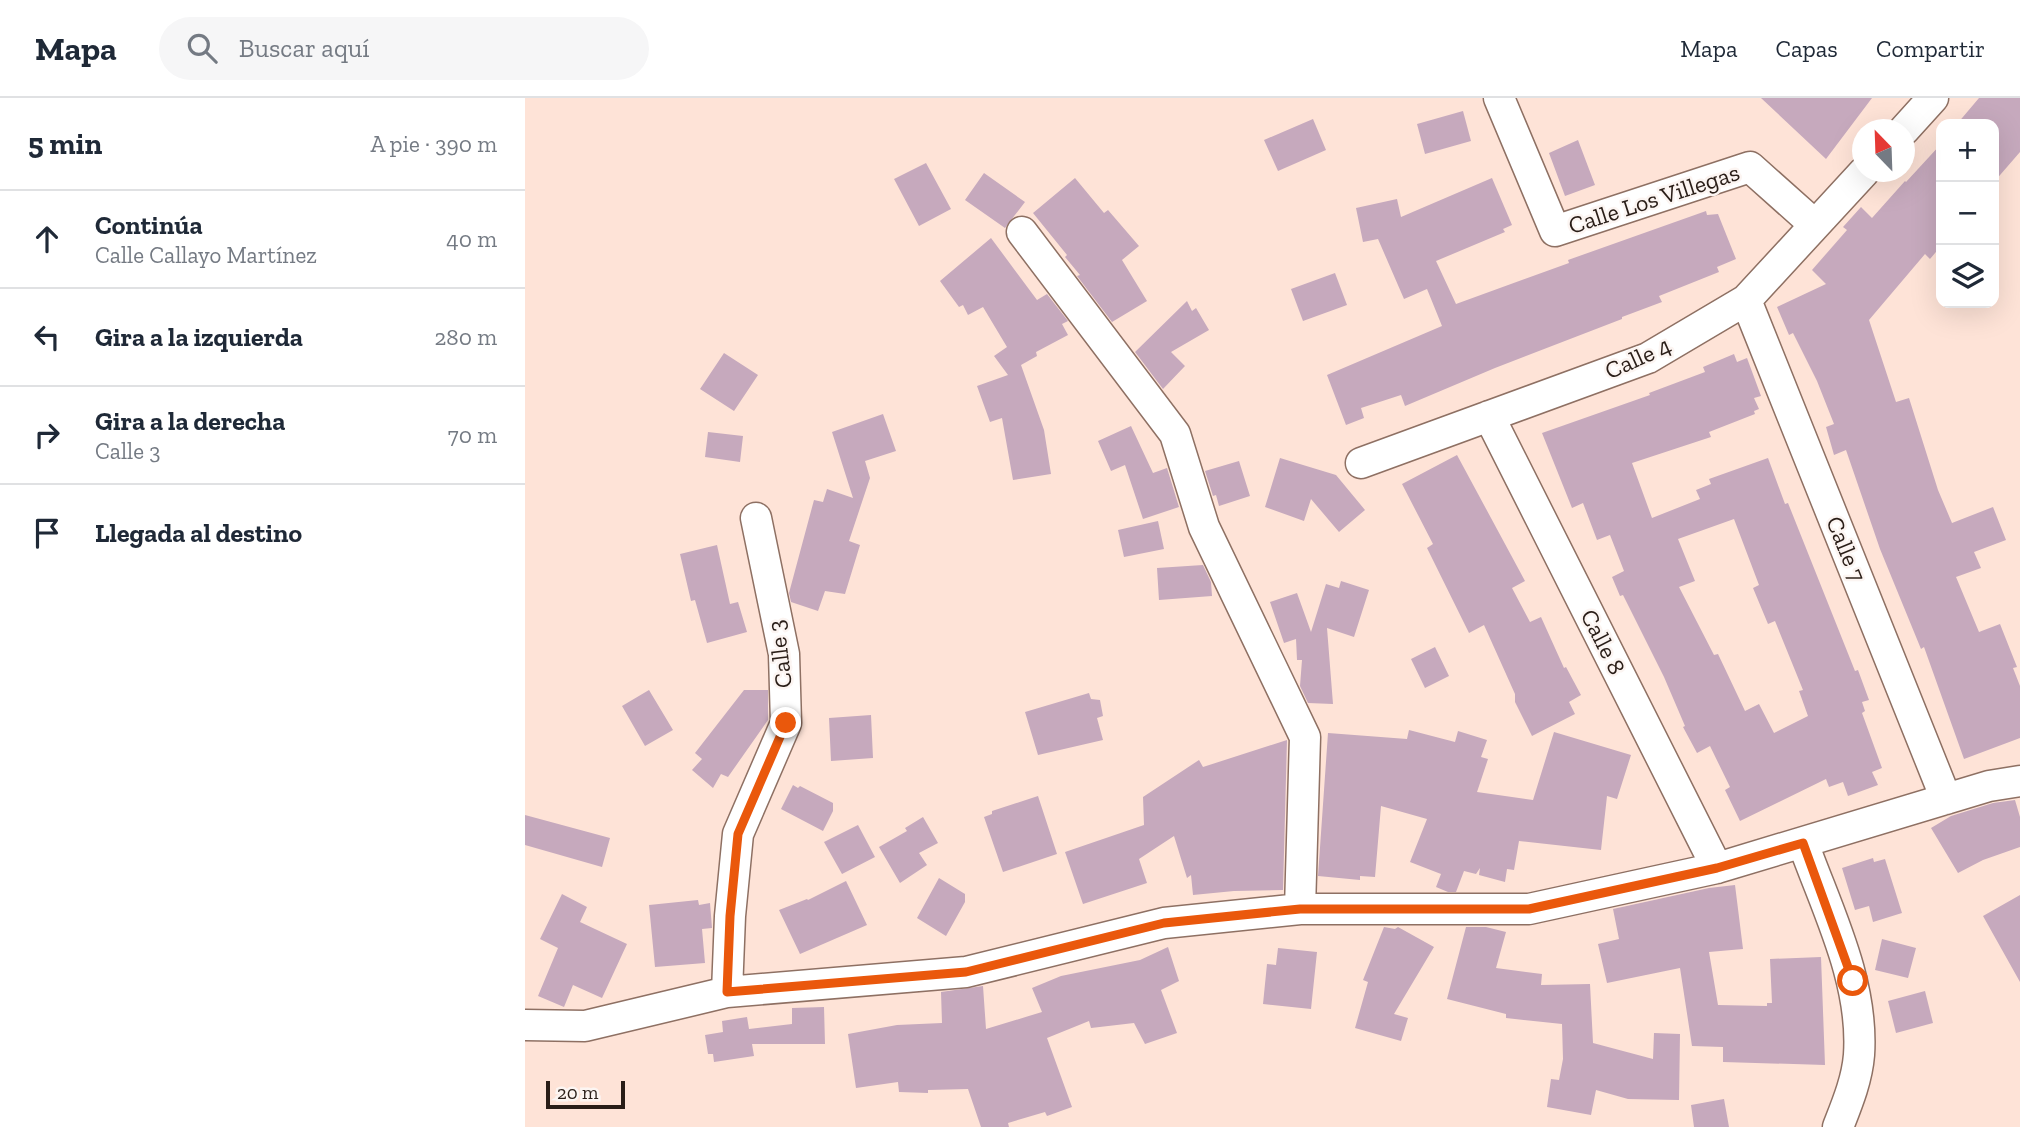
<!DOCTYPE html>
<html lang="es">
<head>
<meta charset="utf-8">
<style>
	body { margin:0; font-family:"Zilla Slab",serif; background:#f6f6f7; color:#1f2937 }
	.controls { position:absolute; right:21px; top:21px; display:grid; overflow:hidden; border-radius:14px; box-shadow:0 7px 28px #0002 }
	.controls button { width:63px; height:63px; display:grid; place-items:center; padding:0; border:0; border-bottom:2px solid #e0e1e3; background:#fff; color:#1f2937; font:35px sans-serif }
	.compass { position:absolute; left:1327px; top:21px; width:63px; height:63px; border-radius:50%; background:#fff; box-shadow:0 7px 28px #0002; rotate:337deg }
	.scale { position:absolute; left:21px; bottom:18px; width:79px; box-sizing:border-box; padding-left:7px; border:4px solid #291d17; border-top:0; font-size:19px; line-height:24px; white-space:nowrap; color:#291d17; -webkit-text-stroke:5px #fcf5f2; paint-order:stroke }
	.stop { position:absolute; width:21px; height:21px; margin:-16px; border:5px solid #ea580c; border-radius:50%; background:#fff }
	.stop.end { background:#ea580c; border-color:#fff; box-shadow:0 2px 7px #0008 }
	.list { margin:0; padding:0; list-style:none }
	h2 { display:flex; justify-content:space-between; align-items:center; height:91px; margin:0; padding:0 28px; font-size:30px }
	h2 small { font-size:23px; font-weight:400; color:#747a83 }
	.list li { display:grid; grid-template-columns:46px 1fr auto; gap:21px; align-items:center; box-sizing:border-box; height:98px; padding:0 28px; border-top:2px solid #e0e1e3 }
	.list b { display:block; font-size:26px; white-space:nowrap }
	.list p { margin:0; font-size:23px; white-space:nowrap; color:#747a83 }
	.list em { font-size:23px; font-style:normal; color:#747a83 }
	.icon { flex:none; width:38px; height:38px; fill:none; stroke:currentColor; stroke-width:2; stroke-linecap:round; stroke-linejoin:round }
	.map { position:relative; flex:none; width:1495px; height:1029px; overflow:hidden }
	header { display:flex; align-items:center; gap:42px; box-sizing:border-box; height:98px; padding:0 35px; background:#fff; border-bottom:2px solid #e0e1e3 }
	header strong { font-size:33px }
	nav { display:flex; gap:38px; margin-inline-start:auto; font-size:24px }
	.search { width:490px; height:63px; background:#f6f6f7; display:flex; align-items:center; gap:18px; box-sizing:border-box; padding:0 24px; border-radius:38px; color:#747a83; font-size:26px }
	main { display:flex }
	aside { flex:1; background:#fff }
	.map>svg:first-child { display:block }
	.building { fill:#c6a9bd; fill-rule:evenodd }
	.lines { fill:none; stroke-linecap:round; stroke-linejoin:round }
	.street-casing { stroke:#8e7063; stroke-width:33 }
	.street { stroke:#fff; stroke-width:30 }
	.route { stroke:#ea580c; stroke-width:9 }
	.labels { text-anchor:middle; stroke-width:5; stroke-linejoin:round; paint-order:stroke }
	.street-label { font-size:24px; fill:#291d17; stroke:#fcf5f2 }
</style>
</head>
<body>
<header>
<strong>Mapa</strong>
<div class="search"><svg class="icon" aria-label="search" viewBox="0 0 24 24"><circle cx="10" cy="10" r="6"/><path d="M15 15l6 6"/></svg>Buscar aquí</div>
<nav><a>Mapa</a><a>Capas</a><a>Compartir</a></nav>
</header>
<main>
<aside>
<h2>5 min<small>A pie · 390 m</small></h2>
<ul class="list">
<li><svg class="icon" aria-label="ahead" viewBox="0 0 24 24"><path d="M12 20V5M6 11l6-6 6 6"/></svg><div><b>Continúa</b><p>Calle Callayo Martínez</p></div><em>40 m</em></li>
<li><svg class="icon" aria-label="left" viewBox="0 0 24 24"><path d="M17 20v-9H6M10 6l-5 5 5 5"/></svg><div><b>Gira a la izquierda</b></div><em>280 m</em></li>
<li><svg class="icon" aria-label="right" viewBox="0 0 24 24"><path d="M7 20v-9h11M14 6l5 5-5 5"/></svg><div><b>Gira a la derecha</b><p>Calle 3</p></div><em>70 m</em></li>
<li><svg class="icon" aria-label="arrive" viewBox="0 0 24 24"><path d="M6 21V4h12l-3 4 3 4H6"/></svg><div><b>Llegada al destino</b></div></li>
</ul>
</aside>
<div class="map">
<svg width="1495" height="1029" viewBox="0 0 1495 1029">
	<rect width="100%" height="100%" fill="#fee3d7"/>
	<!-- building -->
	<path class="building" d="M1236,0h111l-46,61z
		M1454,0h41v54l-26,30v-58h-37z
		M938,13l8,30 -46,13 -8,-30z
		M788,21l13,31 -48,21 -14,-31z
		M1053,42l17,45 -30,11 -16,-43z
		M1416,46v102l-11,13 -5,-5 -56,66 27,82 13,-4 29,92 14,33 41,-16 13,33 -32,12 7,16 -25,9 23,55 21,-8 17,43 -4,1 7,18v52l-56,21 -40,-112 -3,2 -41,-100 -34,-99 -12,5 -8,-28 8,-3 -17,-43 -24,-48 -4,2 -12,-28 49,-23 -14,-14 35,-40 -4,-3 18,-20 11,11 33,-37 1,1z
		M401,65l25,46 -32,17 -25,-47z
		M459,75l41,29 -20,26 -40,-28z
		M550,80l29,35 4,-3 31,36 -17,14 25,41 -35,21 -35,-46 3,-1 -15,-18 2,-2 -34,-42z
		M967,80l20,47 -9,4 2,3 -69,29 20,43 113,-41 -1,-3 138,-49 1,4 11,-1 18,45 -19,8 2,5 -60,24 3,6 -40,15v2l-127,49 -90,38 -4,-11 -40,13 3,10 -18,7 -19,-50 115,-49 -15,-37 -23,10 -26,-60 -15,3 -7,-34 41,-9 4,18z
		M466,140l46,62 10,-6 21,27 -6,3 6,11 -32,17 1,4 -16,9 23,65 7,44 -38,6 -11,-62 -12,4 -13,-36 31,-11 -14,-19 13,-9 -24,-40 -15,8 -5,-10 -4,2 -19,-26z
		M810,175l12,32 -44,16 -12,-32z
		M662,203l5,10 4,-3 13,22 -38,22 14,14 -22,23 -28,-37z
		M199,255l34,22 -24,36 -34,-22z
		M1209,256l3,8 10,-4 14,38 -7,2 5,11 -5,2 1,3 -46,18 2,5 -79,26 20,55 48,-19 -4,-9 15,-6 -2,-5 59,-21 17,46 3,-1 67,168 3,-1 11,30 -7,2 3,9 -3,2 20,55 -10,4 6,13 -30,11 -5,-14 -14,5 -3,-8 -86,42 -15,-31 5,-3 -20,-41 -13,7 -14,-26 2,-1 -21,-49 -41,-82 -3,1 -8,-19 12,-6 -14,-36 -13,5 -14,-37 -11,5 -30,-75 108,-38 -1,-2 56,-21 -2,-5zM1209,421l25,66 -6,3 15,36 7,-3 28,69 -4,1 9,25 -34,17 -15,-29 -14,7 -27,-57 -4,1 -35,-68 16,-6 -17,-42z
		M358,316l13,37 -31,10 5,17 -21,63 11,4 -15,49 -20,-3 -7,20 -27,-9 -2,-9 25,-93 9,2 4,-13 26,9 -21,-66z
		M606,328l22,47 14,-5 12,39 -36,12 -18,-54 -14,6 -13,-30z
		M183,334l35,4 -3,26 -35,-5z
		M932,357l68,126 -13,7 18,34 11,-5 23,51 2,-1 15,28 -12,7 6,12 -43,22 -17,-34v-8l-31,-69 -15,8 -42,-85 6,-4 -31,-60z
		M755,360l56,17 29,35 -26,22 -28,-33 -7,22 -39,-14z
		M714,363l11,35 -31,10 -3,-11 -3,1 -8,-25z
		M633,423l6,28 -40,8 -6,-27z
		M192,447l13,59 8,-2 9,30 -40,11 -12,-43 -4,1 -11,-47z
		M678,467l8,17 1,14 -53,4 -2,-32z
		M816,483l28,9 -15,47 -27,-9 6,76 -25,-1 -8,-17 2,-26h-5l-1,-21 -12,4 -14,-41 27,-9 14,39 15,-48 13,4z
		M910,549l14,29 -24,12 -14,-29z
		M124,592l24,40 -28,16 -23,-40z
		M219,592h24v30l-40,57 -7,-3 -8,14 -21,-18 10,-11 -7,-6z
		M564,595l2,6 9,1 3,16 -6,2 6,22 -65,15 -13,-43z
		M346,617l2,43 -42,3 -2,-43z
		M884,632l46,12 3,-11 29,9 -6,17 7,2 -11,33 56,8 21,-68 77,23 -14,44 -10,-3 -6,54 -82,-9 -5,29 -7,-1 -2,13 -26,-7 1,-7 -4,6 -12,-3 -8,21h-8l-12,-5 5,-13 -31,-12 17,-43 -46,-13 -6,71 -15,-1v4l-42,-4 10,-143 79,6z
		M762,642l-4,150 -49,1 -41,4 -2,-20 -4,3 -13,-42 -35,23 8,24 -64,21 -18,-52 79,-27 -1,-28 56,-37 4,7z
		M268,687l5,3 2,-2 33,17v8l-10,20 -42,-22z
		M513,698l19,58 -54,18 -19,-55 8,-3v-3z
		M1490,702l5,17v30l-37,13 -25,13 -27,-45 20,-12 42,-13z
		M0,717l85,23 -8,29 -77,-22z
		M398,719l15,26 -19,10 8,12 -27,18 -21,-36 28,-16 -2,-3z
		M333,727l17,32 -33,17 -18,-32z
		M1348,760l1,4 11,-3 17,54 -29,9 -4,-16 -14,4 -13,-42z
		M414,780l26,16v8l-19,34 -29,-18z
		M321,783l21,44 -67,29 -21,-44 28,-11 1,1z
		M1210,787l8,64 -34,3 9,53 49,1v-3h5l-2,-44 51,-2 4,108 -102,-3v-15l-31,-1 -12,-78 -73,15 -9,-39 21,-5 -6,-30 96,-21z
		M37,796l25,13 -7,15 47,22 -25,54 -29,-13 -9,22 -26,-11 20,-48 -18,-9z
		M1495,797v87l-37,-66z
		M173,802l1,5 11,-2 2,25 -10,1 3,34 -50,4 -6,-62z
		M859,829l11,2 3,-2 36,20 -40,67 14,4 -7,23 -46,-13 13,-46 -5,-2z
		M941,829h20l20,5 -10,36 46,6 -1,11 49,-1 3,59 60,16 1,-26 26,1 -1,66 -51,-1 -32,-9 -5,25 -44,-8 4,-28 8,1 4,-21 -1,-35 -56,-6v-4l-59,-15z
		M1357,841l34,9 -8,30 -33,-8z
		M643,849l11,34 -18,9 16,43 -32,11 -11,-21 -43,5 -2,-7 -42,17 25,69 -25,9 -2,-4 -37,11 1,4h-28l-13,-38 -40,1v3l-29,-1 -1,-10 -42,6 -8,-54 49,-9 45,-2 -1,-31 42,-6 3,43 56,-17 -10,-24 29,-12 79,-16z
		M753,850l39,4 -6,57 -48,-5 4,-40 9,1z
		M1400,893l8,32 -37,10 -8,-32z
		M299,909l1,37h-73l2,12 -40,6 -1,-8h-5l-3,-19 18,-3 -1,-11 25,-4 2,12 43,-5v-16z
		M1199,1001l5,28h-35l-3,-22z"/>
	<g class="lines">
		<defs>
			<path id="street" d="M974,0l56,133 195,-64 65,58
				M1379,32l29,-32
				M497,134l153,202 29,93 101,210 -5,172
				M1221,202l200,499
				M964,318l228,452
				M836,365l287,-105 98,-58 118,-128
				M1278,745c24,67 61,138 56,212 -2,25 -12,49 -21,72
				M202,894l3,-76 8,-82 48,-111 -2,-69 -28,-136
				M0,927l60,1 142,-34 239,-20 198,-49 136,-14h229l188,-41 272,-82 31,-5"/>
		</defs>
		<!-- street casing -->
		<use href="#street" class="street-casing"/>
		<!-- street -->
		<use href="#street" class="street"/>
	</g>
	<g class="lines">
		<!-- route -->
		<path class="route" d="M261,625l-48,111 -8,82 -3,76 239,-20 198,-49 136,-14h229l188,-41 86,-25 50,138"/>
	</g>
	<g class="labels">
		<!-- street labels -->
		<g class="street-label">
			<text transform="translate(1129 101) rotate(-18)" y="8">Calle Los Villegas</text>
			<text transform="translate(1113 260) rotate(-24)" y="8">Calle 4</text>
			<text transform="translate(1321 451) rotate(68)" y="8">Calle 7</text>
			<text transform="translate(1078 544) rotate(63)" y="8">Calle 8</text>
			<text transform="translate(255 556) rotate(-97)" y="8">Calle 3</text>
		</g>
	</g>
</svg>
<div class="controls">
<button>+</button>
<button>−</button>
<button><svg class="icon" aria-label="layers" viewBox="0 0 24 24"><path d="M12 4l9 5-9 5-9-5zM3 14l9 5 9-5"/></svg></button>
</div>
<svg class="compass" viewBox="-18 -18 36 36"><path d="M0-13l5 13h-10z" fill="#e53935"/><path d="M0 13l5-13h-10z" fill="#747a83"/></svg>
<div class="scale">20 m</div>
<div class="stop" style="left:1328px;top:883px"></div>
<div class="stop end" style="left:261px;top:625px"></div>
</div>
</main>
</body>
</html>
